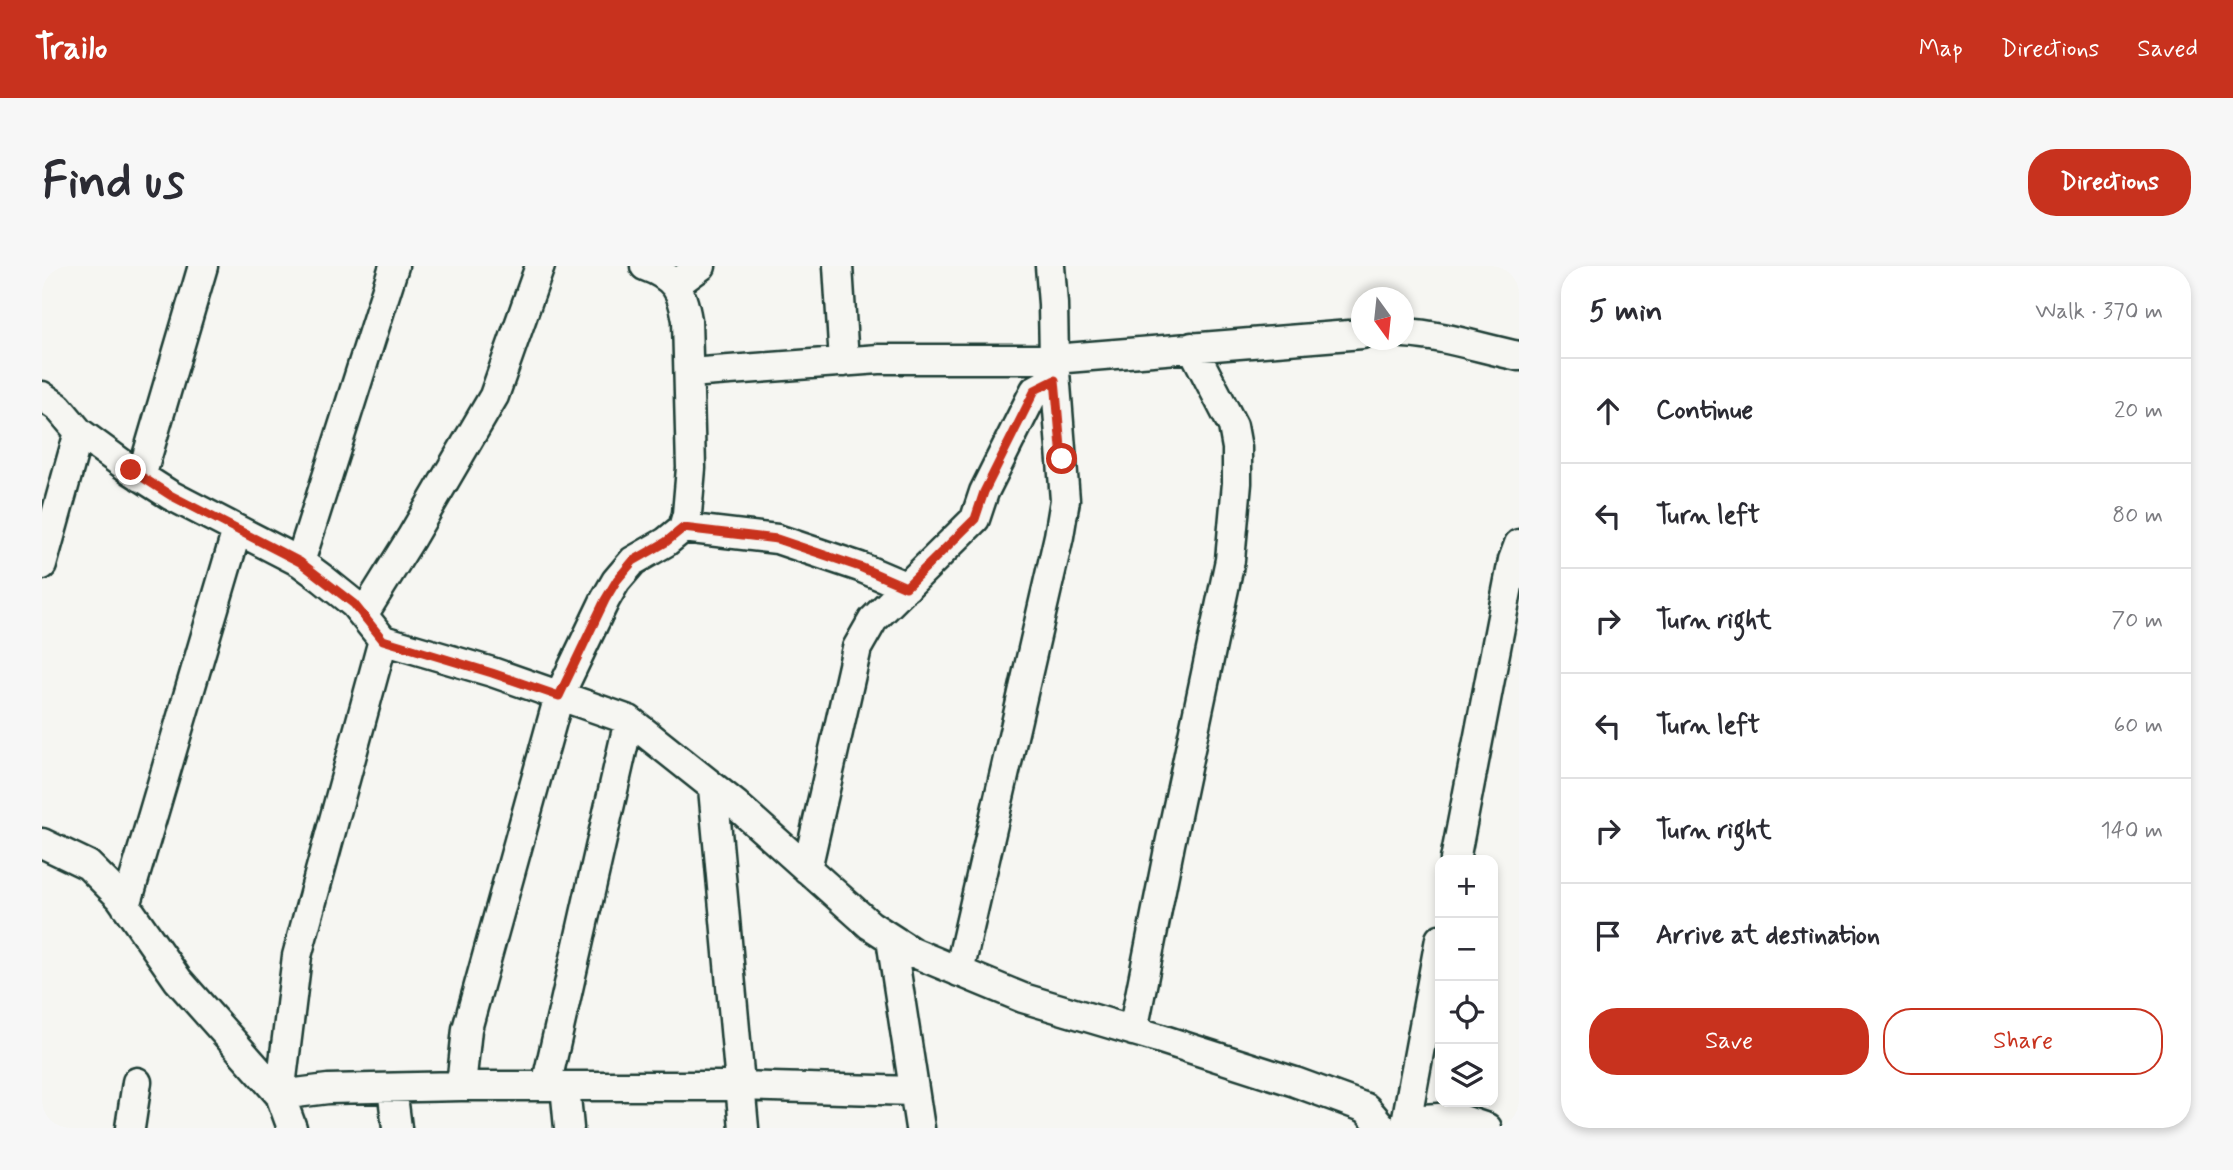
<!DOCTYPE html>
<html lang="en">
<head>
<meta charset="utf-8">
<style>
	body { margin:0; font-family:Mynerve,sans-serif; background:#f7f7f7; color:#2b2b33 }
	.controls { position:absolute; right:21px; bottom:21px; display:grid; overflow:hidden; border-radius:14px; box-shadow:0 4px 10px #0003 }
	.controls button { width:63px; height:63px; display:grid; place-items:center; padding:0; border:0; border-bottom:2px solid #e1e1e2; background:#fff; color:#2b2b33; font:35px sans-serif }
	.compass { position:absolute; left:1309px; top:21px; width:63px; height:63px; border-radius:50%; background:#fff; box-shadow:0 4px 10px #0003; rotate:165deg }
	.stop { position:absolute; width:21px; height:21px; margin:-16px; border:5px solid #c8321e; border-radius:50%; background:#fff }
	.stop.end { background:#c8321e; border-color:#fff; box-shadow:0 2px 7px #0008 }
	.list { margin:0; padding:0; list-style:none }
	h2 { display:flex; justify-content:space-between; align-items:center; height:91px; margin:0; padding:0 28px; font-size:30px }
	h2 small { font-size:23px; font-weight:400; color:#7c7c81 }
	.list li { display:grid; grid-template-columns:46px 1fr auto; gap:21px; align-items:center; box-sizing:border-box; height:105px; padding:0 28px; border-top:2px solid #e1e1e2 }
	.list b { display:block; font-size:26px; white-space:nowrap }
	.list em { font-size:23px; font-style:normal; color:#7c7c81 }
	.actions { display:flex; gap:14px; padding:21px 28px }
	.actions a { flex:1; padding:16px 0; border:2px solid #c8321e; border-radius:28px; text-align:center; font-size:24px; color:#c8321e }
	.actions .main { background:#c8321e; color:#fff }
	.icon { flex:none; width:38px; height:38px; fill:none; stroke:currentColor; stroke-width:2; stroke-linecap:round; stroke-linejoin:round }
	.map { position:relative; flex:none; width:1477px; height:862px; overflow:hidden; border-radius:28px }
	header { display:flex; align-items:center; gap:42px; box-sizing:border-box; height:98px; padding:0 35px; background:#c8321e; color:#fff }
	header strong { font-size:33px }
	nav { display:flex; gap:38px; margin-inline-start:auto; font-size:24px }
	.intro { display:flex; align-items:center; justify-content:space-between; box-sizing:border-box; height:168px; padding:0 42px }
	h1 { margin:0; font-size:49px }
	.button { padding:18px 32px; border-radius:28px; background:#c8321e; color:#fff; font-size:24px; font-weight:700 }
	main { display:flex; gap:42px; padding:0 42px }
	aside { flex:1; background:#fff; border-radius:28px; box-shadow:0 4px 10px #0003 }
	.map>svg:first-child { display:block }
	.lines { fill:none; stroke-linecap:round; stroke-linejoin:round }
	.minor-casing { stroke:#1f3d34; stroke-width:33 }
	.minor { stroke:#f6f6f2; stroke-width:28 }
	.route { stroke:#c8321e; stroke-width:9 }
</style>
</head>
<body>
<header>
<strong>Trailo</strong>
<nav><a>Map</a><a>Directions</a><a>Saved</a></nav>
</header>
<div class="intro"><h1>Find us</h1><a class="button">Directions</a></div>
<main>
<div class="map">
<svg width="1477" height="862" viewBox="0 0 1477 862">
	<rect width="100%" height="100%" fill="#f6f6f2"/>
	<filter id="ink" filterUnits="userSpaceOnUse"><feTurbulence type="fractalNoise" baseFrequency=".0143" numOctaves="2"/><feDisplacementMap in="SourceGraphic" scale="14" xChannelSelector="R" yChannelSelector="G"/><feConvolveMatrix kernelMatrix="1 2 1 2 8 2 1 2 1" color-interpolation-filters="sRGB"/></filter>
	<g filter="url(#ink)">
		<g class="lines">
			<defs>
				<path id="minor" d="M796,0l6,96
					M633,19l26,-19
					M1362,67c39,2 76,15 115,23
					M647,107l190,-14h175l308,-25
					M0,130l16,11 21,25 52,38 39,25 130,67 23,17 31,25 29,36 109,32 137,48 107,85 134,120 42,27 111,46 135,40 137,44 71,26 17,20
					M99,211l62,-211
					M641,262l94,11 83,28 47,20
					M258,296l94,-296
					M0,299l37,-133
					M321,349l48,-77 83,-142 46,-130
					M671,522l31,340
					M0,577l46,22 32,32 58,83 102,115 48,-6 133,-3h279l174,5
					M1413,594l58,-300 6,-16
					M765,603l50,-221 16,-28 102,-101 9,-27 51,-102 20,-11
					M84,640l111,-376
					M849,673l29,189
					M917,706l100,-436 6,-36 -11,-141 -1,-55 -3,-38
					M1091,765l37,-187 60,-284 7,-77v-35l-4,-22 -41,-79
					M419,820l6,-57 92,-333 46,-96 11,-19 17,-20 33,-19 17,-14 4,-14 4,-46 -4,-148c-5,-30 -12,-43 -42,-54
					M504,820l83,-366
					M523,820l4,42
					M350,822l5,40
					M1365,854l47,-3 33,11
					M88,862l7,-46
					M250,862l-12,-33 17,-139 86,-316
					M1363,862l35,-189"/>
			</defs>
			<!-- minor casing -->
			<use href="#minor" class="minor-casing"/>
			<!-- minor -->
			<use href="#minor" class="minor"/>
		</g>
	</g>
	<g class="lines" filter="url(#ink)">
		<!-- route -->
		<path class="route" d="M89,204l39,25 130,67 54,42 29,36 109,33 67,23 46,-96 12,-20 16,-19 33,-19 17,-14 94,11 83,28 46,20 69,-68 9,-27 51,-102 20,-10 7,79"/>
	</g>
</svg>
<div class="controls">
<button>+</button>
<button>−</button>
<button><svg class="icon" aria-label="locate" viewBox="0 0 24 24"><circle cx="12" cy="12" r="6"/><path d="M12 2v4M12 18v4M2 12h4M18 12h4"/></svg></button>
<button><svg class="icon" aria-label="layers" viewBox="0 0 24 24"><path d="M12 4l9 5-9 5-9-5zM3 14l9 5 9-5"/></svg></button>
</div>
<svg class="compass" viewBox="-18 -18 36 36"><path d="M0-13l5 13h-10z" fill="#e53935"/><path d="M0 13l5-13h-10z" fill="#7c7c81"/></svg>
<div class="stop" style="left:1020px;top:193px"></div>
<div class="stop end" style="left:89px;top:204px"></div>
</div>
<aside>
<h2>5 min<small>Walk · 370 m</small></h2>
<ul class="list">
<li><svg class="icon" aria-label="ahead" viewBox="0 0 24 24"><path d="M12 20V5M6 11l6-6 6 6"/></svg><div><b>Continue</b></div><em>20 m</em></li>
<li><svg class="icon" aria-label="left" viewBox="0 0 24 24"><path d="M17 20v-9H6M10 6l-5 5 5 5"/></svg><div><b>Turn left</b></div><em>80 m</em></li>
<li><svg class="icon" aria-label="right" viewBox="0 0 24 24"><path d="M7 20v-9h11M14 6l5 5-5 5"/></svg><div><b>Turn right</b></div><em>70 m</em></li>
<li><svg class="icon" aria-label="left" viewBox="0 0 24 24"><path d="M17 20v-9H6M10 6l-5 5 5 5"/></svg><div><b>Turn left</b></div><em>60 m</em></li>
<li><svg class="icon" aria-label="right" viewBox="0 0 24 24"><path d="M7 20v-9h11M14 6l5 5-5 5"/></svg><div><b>Turn right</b></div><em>140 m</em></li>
<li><svg class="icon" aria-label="arrive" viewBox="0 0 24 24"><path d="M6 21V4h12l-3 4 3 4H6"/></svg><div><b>Arrive at destination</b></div></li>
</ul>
<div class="actions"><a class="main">Save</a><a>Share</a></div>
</aside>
</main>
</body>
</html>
